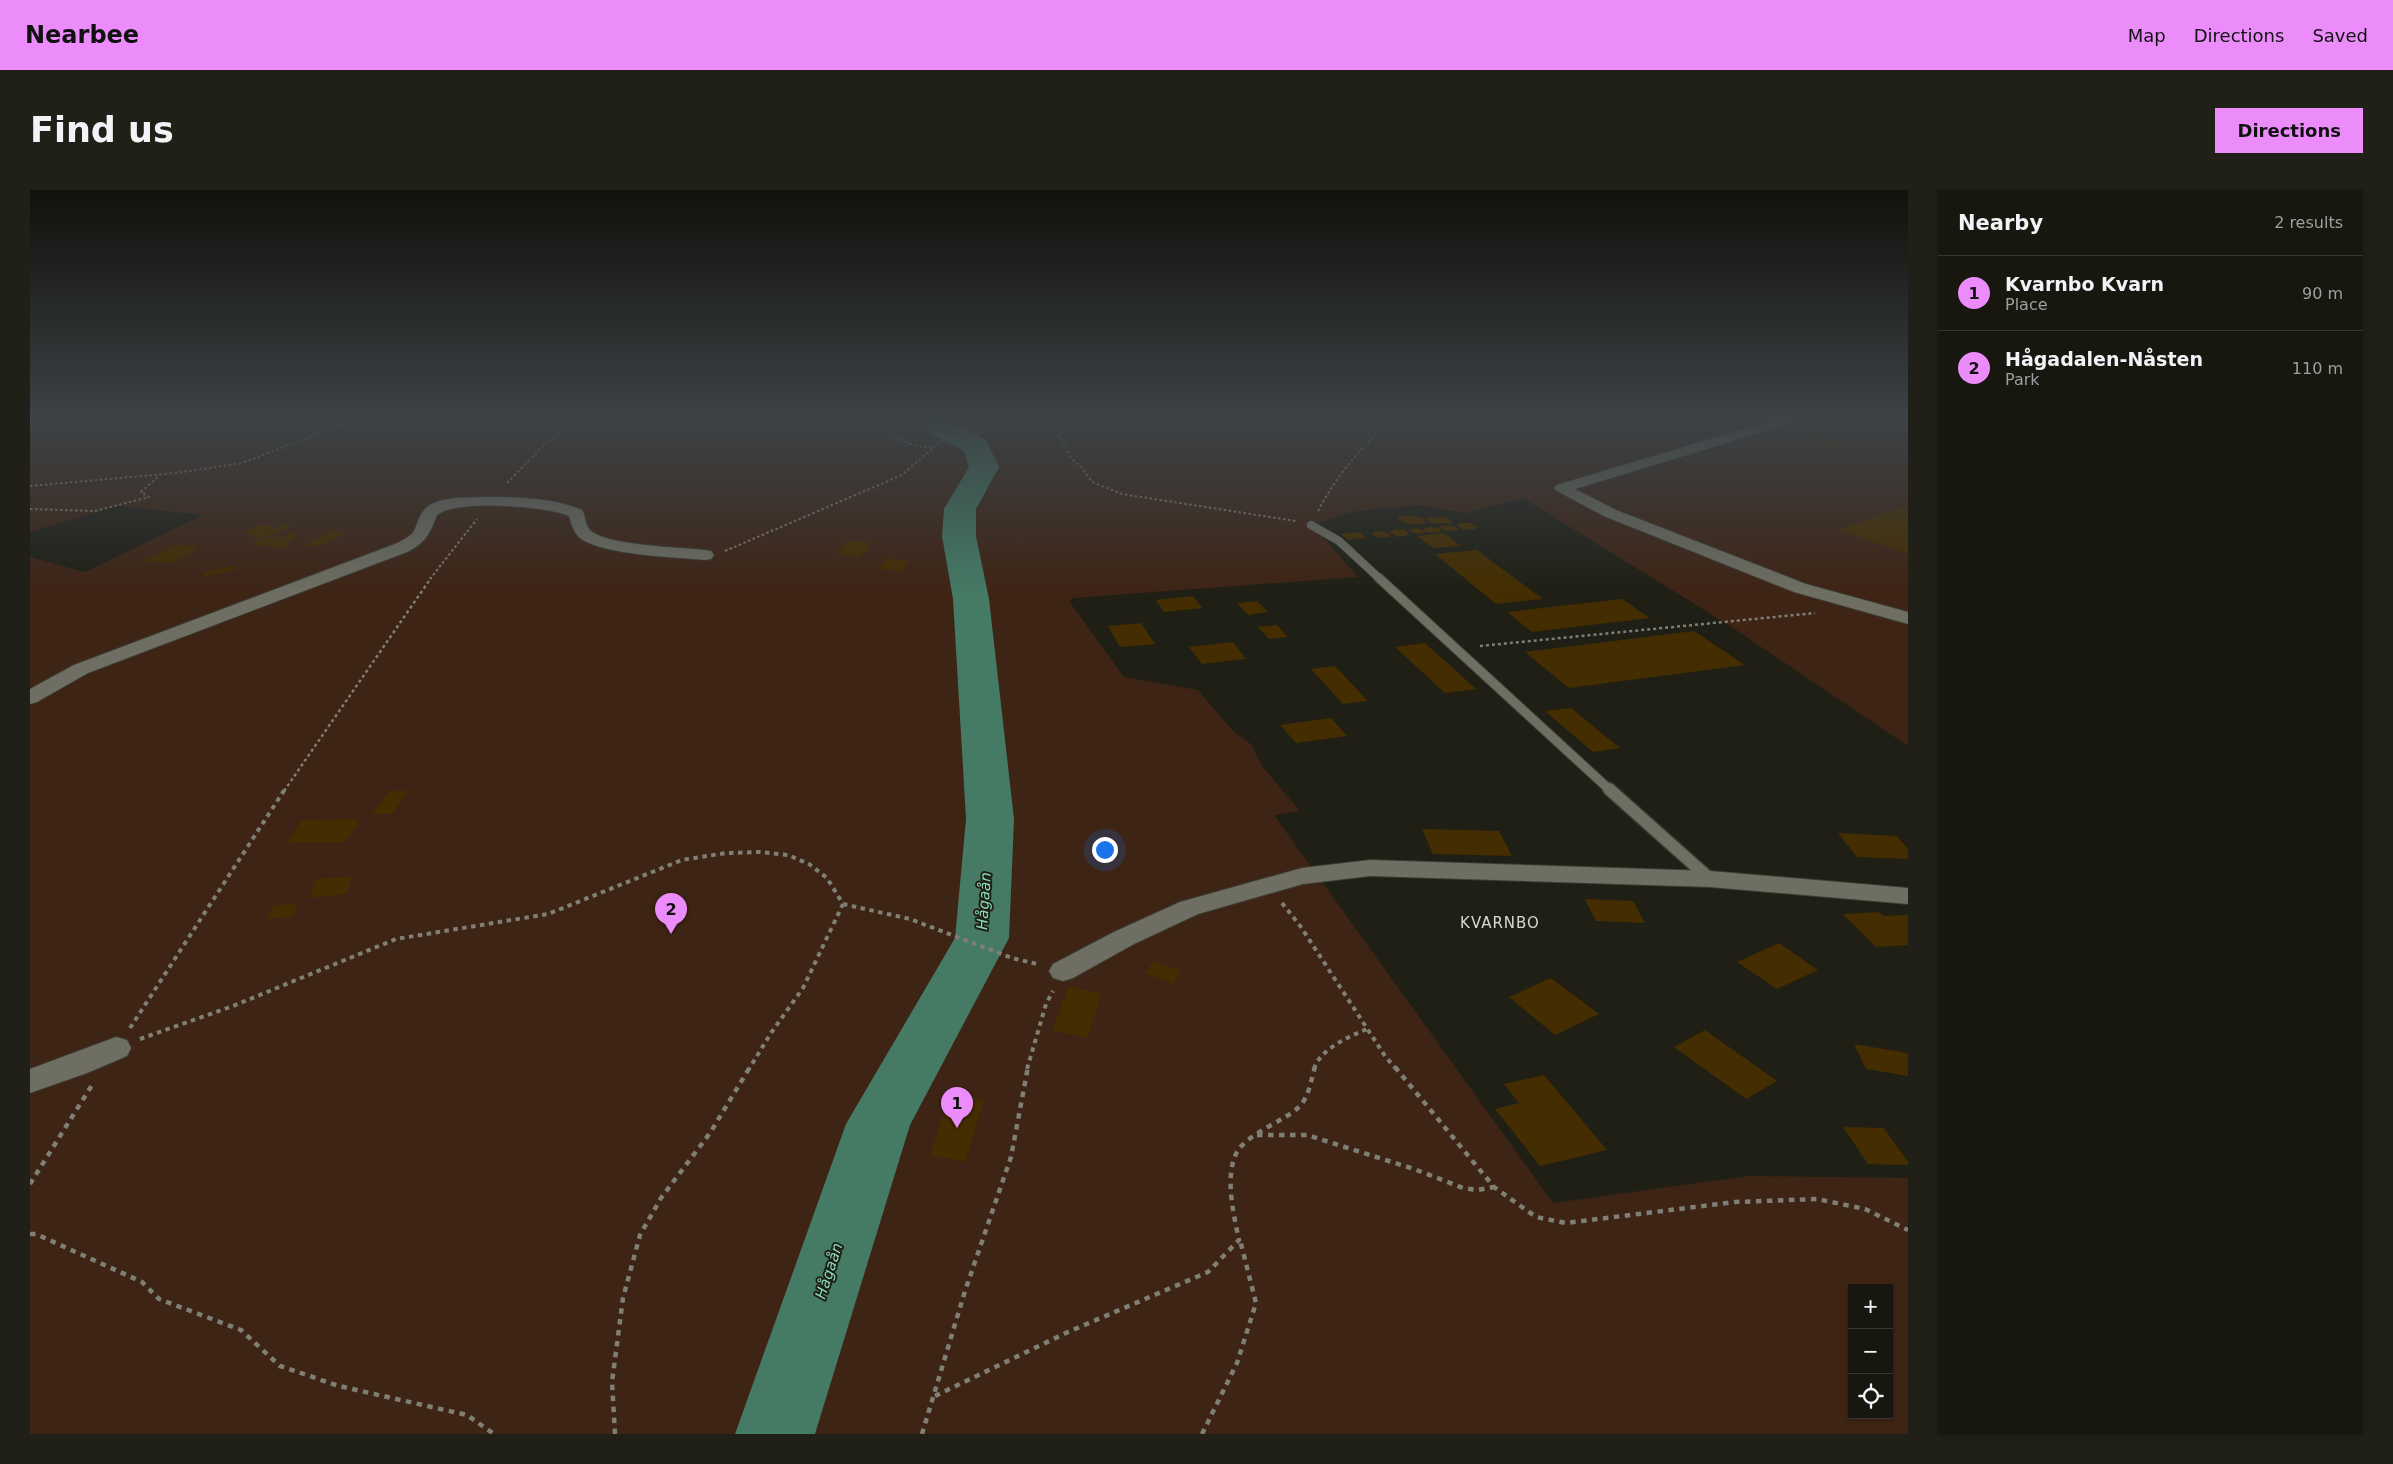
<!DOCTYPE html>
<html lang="en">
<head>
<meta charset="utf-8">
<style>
	body { margin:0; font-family:"DejaVu Sans",sans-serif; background:#202019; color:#f1f3f6 }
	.controls { position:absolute; right:15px; bottom:15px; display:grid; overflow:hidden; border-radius:0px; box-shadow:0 1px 4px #0004 }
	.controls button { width:45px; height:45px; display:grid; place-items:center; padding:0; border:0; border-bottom:1px solid #363630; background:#171710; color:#f1f3f6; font:25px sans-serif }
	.you { position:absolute; left:1074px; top:659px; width:18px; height:18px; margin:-12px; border:4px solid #fff; border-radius:50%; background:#1a73e8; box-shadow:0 0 0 8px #1a73e833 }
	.badge { display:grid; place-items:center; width:32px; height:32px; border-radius:50%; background:#ec8cfb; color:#111; font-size:16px; font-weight:700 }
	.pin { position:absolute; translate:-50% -41px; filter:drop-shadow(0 1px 2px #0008) }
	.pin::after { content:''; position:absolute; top:26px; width:18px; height:15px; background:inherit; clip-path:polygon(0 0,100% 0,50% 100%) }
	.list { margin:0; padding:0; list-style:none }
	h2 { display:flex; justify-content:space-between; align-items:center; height:65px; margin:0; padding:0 20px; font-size:21px }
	h2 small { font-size:16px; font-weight:400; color:#9e9f9f }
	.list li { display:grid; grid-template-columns:32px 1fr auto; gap:15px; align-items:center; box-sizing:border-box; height:75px; padding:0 20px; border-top:1px solid #363630 }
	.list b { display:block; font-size:19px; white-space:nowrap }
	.list p { margin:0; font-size:16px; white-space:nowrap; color:#9e9f9f }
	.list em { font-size:16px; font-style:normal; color:#9e9f9f }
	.icon { flex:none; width:28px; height:28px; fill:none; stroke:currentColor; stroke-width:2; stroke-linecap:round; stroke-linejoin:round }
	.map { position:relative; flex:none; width:1878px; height:1244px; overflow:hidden; border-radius:0px }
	header { display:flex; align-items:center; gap:30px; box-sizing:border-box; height:70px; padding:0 25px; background:#ec8cfb; color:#111 }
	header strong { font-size:24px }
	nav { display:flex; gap:28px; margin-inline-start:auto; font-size:18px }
	.intro { display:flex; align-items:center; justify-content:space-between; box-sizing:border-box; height:120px; padding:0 30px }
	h1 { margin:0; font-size:35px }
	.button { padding:12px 22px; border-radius:0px; background:#ec8cfb; color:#111; font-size:18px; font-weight:700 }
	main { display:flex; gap:30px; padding:0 30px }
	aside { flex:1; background:#171710; border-radius:0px; box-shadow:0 1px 4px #0004 }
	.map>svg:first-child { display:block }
	.green { fill:#3e2415; fill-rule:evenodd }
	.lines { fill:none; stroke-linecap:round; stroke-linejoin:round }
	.river { fill:#457a65; fill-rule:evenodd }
	.building { fill:#442d00 }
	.lane-far2-casing { stroke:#3b3b34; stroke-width:9 }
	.lane-far1-casing { stroke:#3b3b34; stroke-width:11 }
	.lane-casing { stroke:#3b3b34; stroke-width:15 }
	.street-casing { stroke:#3b3b34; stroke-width:2 }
	.path-far3 { stroke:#7f7f76; stroke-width:2; stroke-dasharray:2.5 2.5; stroke-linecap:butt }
	.path-far2 { stroke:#7f7f76; stroke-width:2.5; stroke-dasharray:3 3; stroke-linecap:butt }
	.path-far1 { stroke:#7f7f76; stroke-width:4; stroke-dasharray:4.5 4.5; stroke-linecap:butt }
	.path { stroke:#7f7f76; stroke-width:4.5; stroke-dasharray:5.5 5.5; stroke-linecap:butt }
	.lane-far2 { stroke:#6e6e62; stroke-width:8 }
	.lane-far1 { stroke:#6e6e62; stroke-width:9 }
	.lane { stroke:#6e6e62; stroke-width:12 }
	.street { fill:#6e6e62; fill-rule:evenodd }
	.labels { text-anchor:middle; stroke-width:4; stroke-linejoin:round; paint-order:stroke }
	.water-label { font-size:15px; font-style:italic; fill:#8adebc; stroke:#1f1f15 }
	.neighbourhood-label { font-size:15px; letter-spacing:1px; fill:#d8d8d1; stroke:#1f1f15 }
</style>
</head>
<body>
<header>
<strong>Nearbee</strong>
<nav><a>Map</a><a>Directions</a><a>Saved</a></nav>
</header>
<div class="intro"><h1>Find us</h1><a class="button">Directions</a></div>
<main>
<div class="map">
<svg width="1878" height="1244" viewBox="0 0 1878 1244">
	<rect width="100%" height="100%" fill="#1f1f15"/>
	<!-- green -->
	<path class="green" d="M0,228h1878v328l-178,-120 -207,-128 -58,15 -46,-8 -63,6 -44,14 46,52 -284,21 -5,3 55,76 74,13 36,42 17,12 11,22 38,45 -26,4 279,388 196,-27 159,2v256h-1878v-877l55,15 118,-57 -86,-9 -87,26zM1822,1098h37v127h-37z"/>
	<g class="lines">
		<!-- river -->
		<path class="river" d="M892,228h26l2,4 36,18 13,27 -23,42v27l13,63 25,220 -5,119 -99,187 -95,309h-80l111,-310 109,-186 11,-119 -13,-220 -11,-63 2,-27 25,-42 -5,-16 -35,-18z"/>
	</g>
	<!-- building -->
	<path class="building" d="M1860,228h18v11l-28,-8z
		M1788,243l32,9 -23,8 -32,-10z
		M1878,244v11l-17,-5z
		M1873,317l5,2v45l-69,-24z
		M1379,325l13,2 4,6 -13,2 -15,-5 1,-3z
		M1417,327l6,6 -22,1 -6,-6z
		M1429,333h12l6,5 -5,2 -9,-1 -6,-3z
		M234,334l11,4 11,-4 7,3 -34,12 -17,-7z
		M1412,335l12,1 5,4 -12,1 -7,-3z
		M1401,337l8,1 2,4 -9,1 -7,-2v2l-8,1 -9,-4 7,-2 9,2v-2z
		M1365,339l10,1 4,5 -11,2 -10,-5z
		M302,340l13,2 -27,15 -13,-2z
		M1346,341l10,1 3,2 1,3 -11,1 -8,-4z
		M1329,342l7,6 -18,2 -7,-6z
		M259,343l10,2 -13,8h5l-7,5 -21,-2 7,-4 -11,4 -7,-3 20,-7 6,2 -6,3h4z
		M1414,343l17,13 -28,2 -16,-12z
		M819,350l21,3 -3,4h4l-6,7 -4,-1 -3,4 -22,-3z
		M145,355l23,2 -3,2h3l-28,14 -27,-2z
		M1447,360l66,49 -47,5 -61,-50z
		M857,368l21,3 -7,10 -22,-3z
		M204,375l3,4 -32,8 -2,-4z
		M1163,406l9,12 -38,4 -8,-12z
		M1592,409l28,19 -118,14 -25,-20z
		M1227,411l11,11 -20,3 -11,-12z
		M1111,433l14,21 -35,3 -12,-21z
		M1247,435l11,12 -19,2 -11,-12z
		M1664,441l51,34 -176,23 -44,-36z
		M1203,452l13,17 -44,5 -13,-17z
		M1395,453l51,46 -31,4 -50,-46z
		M1305,476l33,35 -25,3 -32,-35z
		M1541,518l49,40 -27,4 -48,-41z
		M1301,528l16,18 -51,7 -16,-18z
		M359,601h19l-16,23h-20z
		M330,629l-14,23 -59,1 15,-23z
		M1392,639l77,2 13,25 -79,-2z
		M1808,643l59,3 11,13v10l-51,-2z
		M322,686l-6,18 -37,4 8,-19z
		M1555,709l48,2 12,22 -49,-2z
		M269,714l-7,13 -25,1 7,-13z
		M1848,722l6,4 24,-1v30l-32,2 -33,-33z
		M1749,753l39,27 -41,19 -40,-27z
		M1123,771l28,10 -8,13 -28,-11z
		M1521,788l48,36 -44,21 -46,-38z
		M1039,796l33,8 -15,44 -35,-8z
		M1675,840l72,51 -31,18 -72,-52z
		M1824,854l54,9v23l-42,-7z
		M1514,885l63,75 -67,16 -45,-57 24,-6 -15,-19z
		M920,904l34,6 -19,62 -35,-7z
		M1813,937l41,1 24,34v3l-40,-1z"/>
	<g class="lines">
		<defs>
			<path id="lane-far2" d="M1281,335l28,16 41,38"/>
			<path id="lane-far1" d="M1349,388l232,213"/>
			<path id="lane" d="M1579,599l101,90"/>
			<path id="street" d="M1750,228h20l-2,3 -223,68 41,21 190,74 102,28v12l-114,-32 -190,-76 -47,-25 -3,-3 3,-3z
				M453,307c33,0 68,0 99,13 4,6 3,16 9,21 19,15 88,16 114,19l6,1 3,4 -3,4 -6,1c-29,-3 -106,-5 -126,-23 -6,-6 -8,-14 -10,-21 -23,-10 -112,-17 -132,-1 -7,18 -11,28 -30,37l-319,121 -51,29 -7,2v-15l44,-24 321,-121c28,-12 16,-18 30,-35 12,-13 42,-11 58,-12z
				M1340,670l340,11 198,17v16l-198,-17 -340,-11 -67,8 -105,30 -64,30 -61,34 -10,3 -10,-3 -4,-7 4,-7 61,-32 66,-30 122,-34z
				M86,847l11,3 4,8 -4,8 -40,17 -57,20v-24z"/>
		</defs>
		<!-- lane-far2 casing -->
		<use href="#lane-far2" class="lane-far2-casing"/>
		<!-- lane-far1 casing -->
		<use href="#lane-far1" class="lane-far1-casing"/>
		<!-- lane casing -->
		<use href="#lane" class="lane-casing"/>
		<!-- street casing -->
		<use href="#street" class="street-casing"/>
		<!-- path-far3 -->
		<path class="path-far3" d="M851,228c10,24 29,27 53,30
			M477,293l34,-35 36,-30
			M0,296l146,-13 66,-10 118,-45
			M0,319l65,2 54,-14 -8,-5 20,-18
			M1288,321c18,-35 45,-66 74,-93
			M695,361l177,-76 39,-34 44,-9 20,-11 14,-3 18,2 17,9 13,19 3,9 12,11 10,14 30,12 174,27
			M400,389l47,-60"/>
		<!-- path-far2 -->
		<path class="path-far2" d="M1450,456l335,-33
			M254,601l147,-213"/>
		<!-- path-far1 -->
		<path class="path-far1" d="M1252,713l19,24 84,129 11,13
			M813,714l67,15 102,39 25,6
			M100,838l155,-239
			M110,849l93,-33 163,-67 152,-25 134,-54 44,-7 34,-1 28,3 21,9 18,14 16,26 -40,84 -32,45 -22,36
			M997,879l19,-65 7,-13
			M1284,879c6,-20 36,-33 53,-40"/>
		<!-- path -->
		<path class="path" d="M1365,877l99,120 42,30 30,6 169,-21 82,-3 48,10 43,21
			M1227,945h50l107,34 49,19 15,2 16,-3
			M0,994l62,-99
			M0,1044h6l106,48 17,17 82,31 39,36 59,20 128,29 27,19
			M905,1206l133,-64 140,-60 31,-32c-5,-24 -15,-64 -2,-88 10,-18 47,-31 62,-45 10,-10 12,-27 16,-40
			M585,1244l-3,-52 11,-84 17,-63 21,-37 49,-65 40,-66
			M892,1244l43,-143 46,-134 17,-90
			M1172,1244l35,-71 19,-60 -16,-63"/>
		<!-- lane-far2 -->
		<use href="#lane-far2" class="lane-far2"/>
		<!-- lane-far1 -->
		<use href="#lane-far1" class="lane-far1"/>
		<!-- lane -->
		<use href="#lane" class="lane"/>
		<!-- street -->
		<use href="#street" class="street"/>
	</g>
	<!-- sky -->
	<linearGradient id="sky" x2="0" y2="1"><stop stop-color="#11110c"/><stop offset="0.57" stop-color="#3c4246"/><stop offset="1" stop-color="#3c4246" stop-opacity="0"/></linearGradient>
	<rect width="1878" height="402" fill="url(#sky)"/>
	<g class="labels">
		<!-- water labels -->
		<g class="water-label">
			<text transform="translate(954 711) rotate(-86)" y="5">Hågaån</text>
			<text transform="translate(799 1081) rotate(-72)" y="5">Hågaån</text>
		</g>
		<!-- neighbourhood labels -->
		<g class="neighbourhood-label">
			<text x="1470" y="738">KVARNBO</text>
		</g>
	</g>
</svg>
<div class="controls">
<button>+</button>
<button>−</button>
<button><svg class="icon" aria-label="locate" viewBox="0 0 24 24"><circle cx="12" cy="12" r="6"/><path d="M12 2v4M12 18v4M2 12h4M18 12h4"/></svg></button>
</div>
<div class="you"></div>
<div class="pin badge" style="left:927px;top:938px">1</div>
<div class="pin badge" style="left:641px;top:744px">2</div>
</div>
<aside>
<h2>Nearby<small>2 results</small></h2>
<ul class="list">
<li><span class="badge">1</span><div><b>Kvarnbo Kvarn</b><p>Place</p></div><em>90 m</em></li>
<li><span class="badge">2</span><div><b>Hågadalen-Nåsten</b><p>Park</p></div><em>110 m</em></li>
</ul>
</aside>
</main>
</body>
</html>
